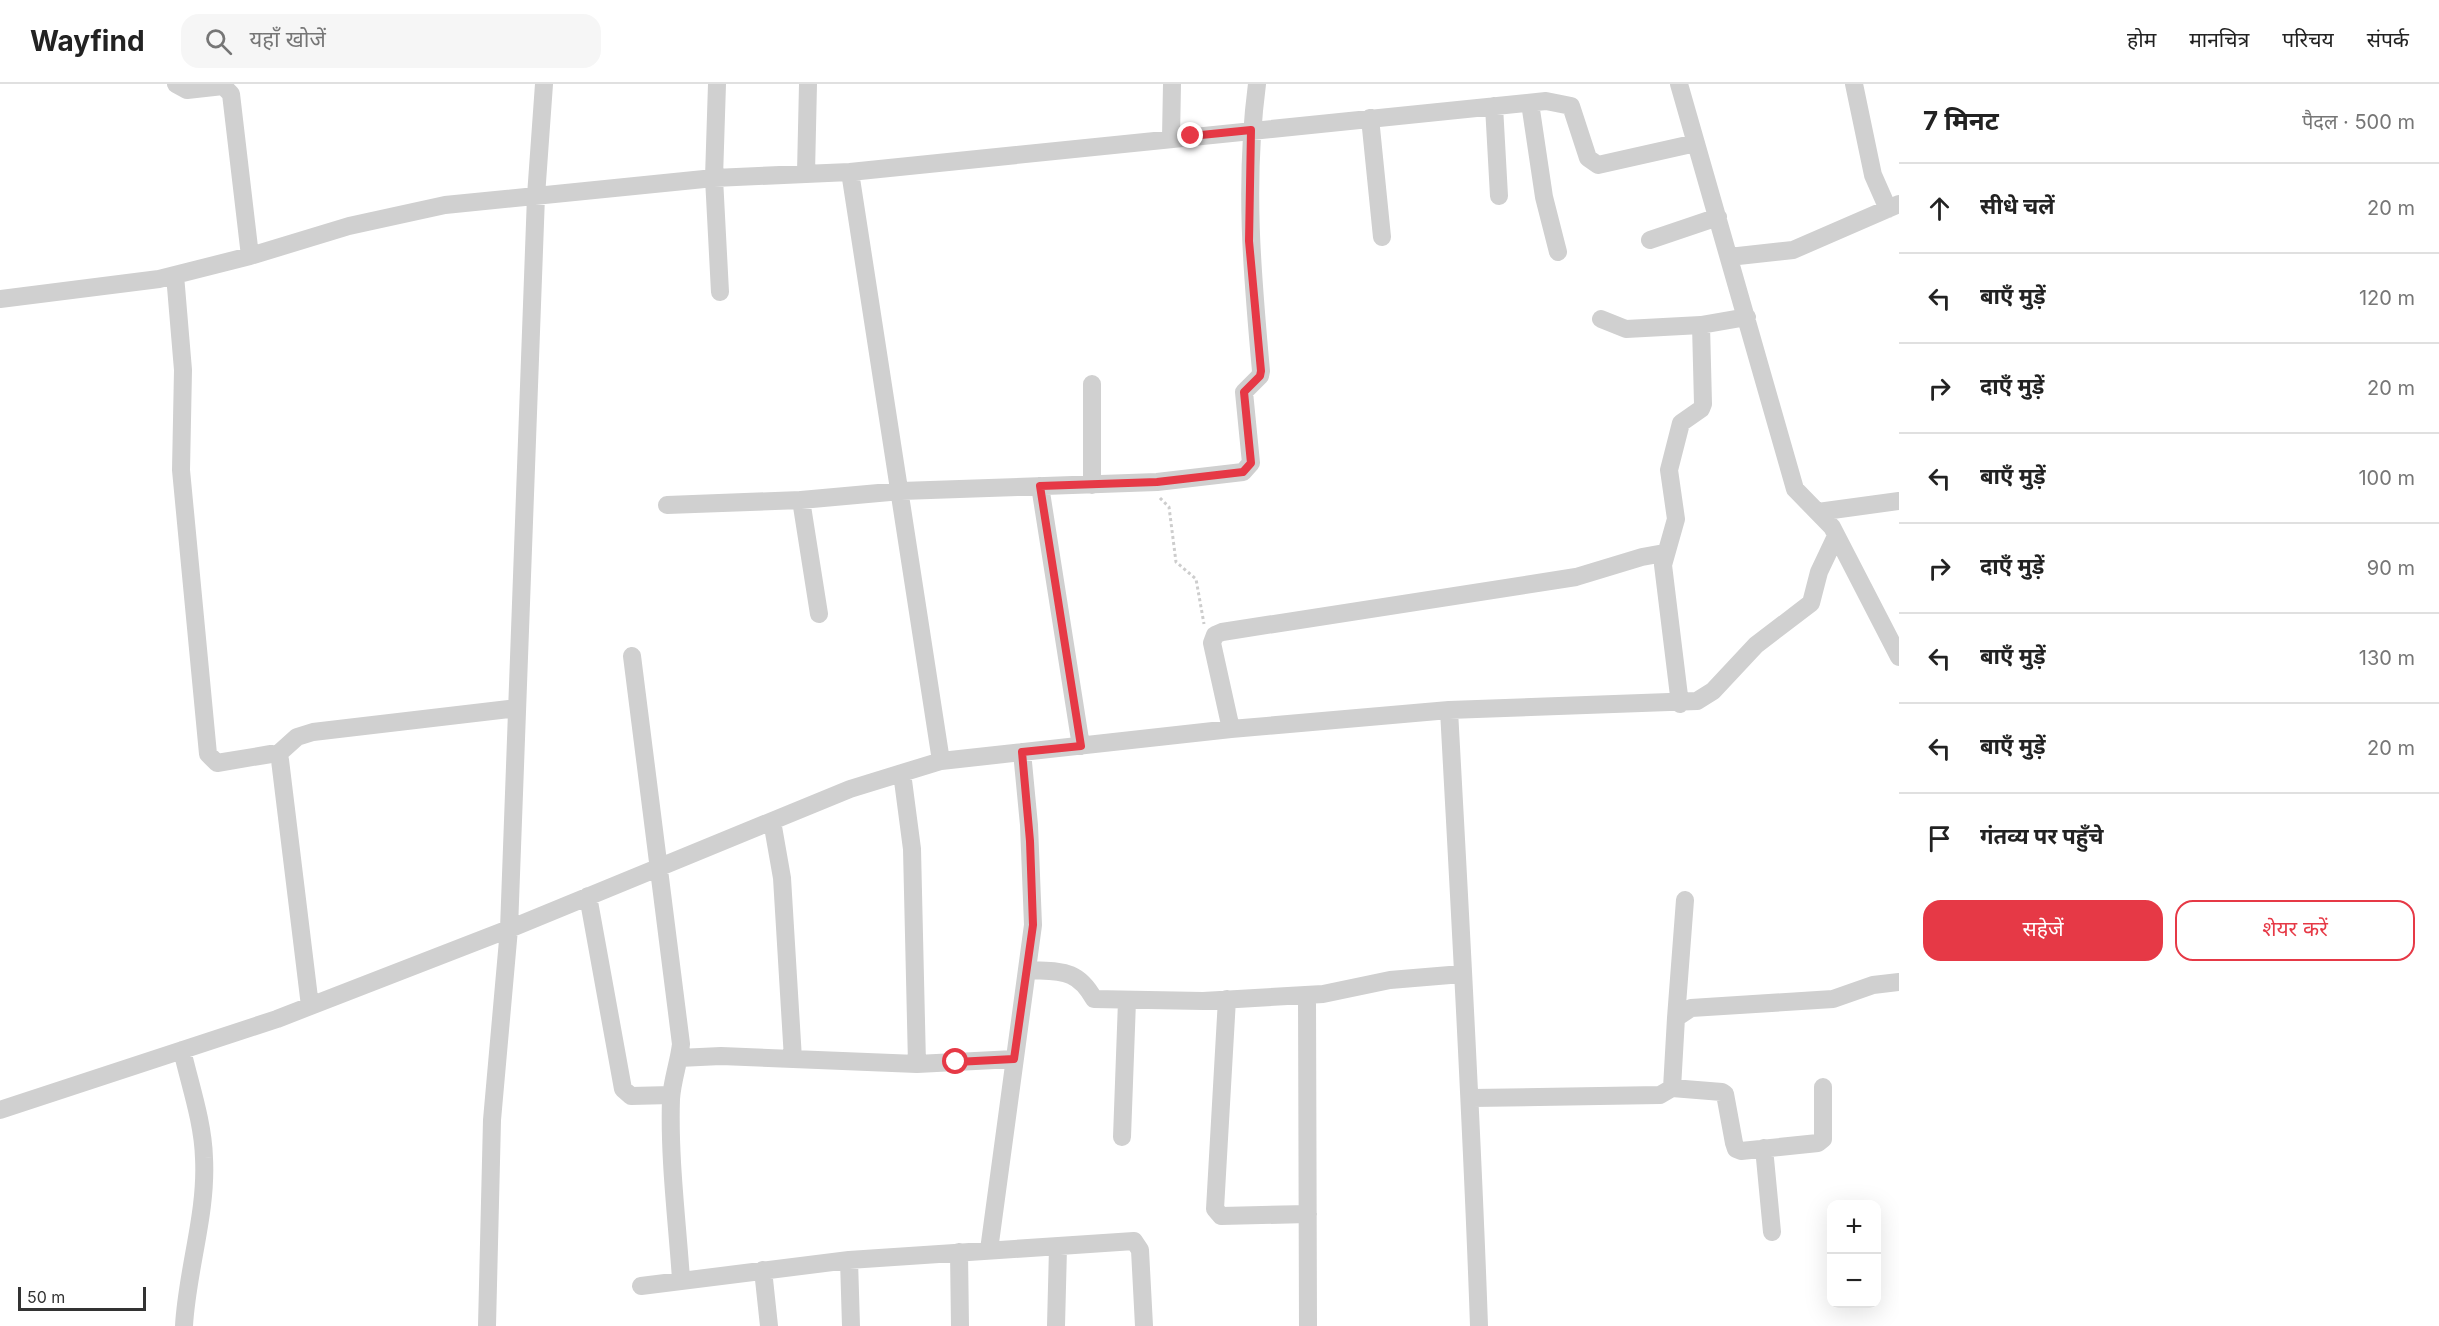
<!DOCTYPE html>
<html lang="hi">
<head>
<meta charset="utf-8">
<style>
	body { margin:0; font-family:Inter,"Noto Sans Devanagari",sans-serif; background:#f6f6f6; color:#222 }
	.controls { position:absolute; right:18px; bottom:18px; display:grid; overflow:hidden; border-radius:12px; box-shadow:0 6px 24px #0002 }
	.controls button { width:54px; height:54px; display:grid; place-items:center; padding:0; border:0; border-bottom:2px solid #e0e0e0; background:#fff; color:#222; font:30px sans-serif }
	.scale { position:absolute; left:18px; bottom:15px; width:128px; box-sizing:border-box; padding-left:6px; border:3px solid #333; border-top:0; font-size:16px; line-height:21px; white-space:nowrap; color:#333; -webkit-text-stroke:4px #fff; paint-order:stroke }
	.stop { position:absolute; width:18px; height:18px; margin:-14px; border:4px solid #e63946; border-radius:50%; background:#fff }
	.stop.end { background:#e63946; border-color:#fff; box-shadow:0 2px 6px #0008 }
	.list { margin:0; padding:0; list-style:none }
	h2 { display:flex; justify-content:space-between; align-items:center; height:78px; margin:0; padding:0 24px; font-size:26px }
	h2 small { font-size:20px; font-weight:400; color:#767676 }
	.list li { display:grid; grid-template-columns:39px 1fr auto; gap:18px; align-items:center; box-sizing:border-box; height:90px; padding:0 24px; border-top:2px solid #e0e0e0 }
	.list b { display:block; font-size:22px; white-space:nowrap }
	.list em { font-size:20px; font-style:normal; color:#767676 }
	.actions { display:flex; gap:12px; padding:18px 24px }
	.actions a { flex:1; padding:14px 0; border:2px solid #e63946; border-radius:18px; text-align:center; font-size:21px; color:#e63946 }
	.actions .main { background:#e63946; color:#fff }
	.icon { flex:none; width:33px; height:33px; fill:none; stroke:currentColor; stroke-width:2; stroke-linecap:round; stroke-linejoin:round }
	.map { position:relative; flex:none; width:1899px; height:1242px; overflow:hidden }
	header { display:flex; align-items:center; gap:36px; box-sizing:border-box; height:84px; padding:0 30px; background:#fff; border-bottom:2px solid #e0e0e0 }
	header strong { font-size:28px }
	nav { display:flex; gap:33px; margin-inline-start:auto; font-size:21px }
	.search { width:420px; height:54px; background:#f6f6f6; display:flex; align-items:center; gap:15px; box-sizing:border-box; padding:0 21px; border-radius:18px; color:#767676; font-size:22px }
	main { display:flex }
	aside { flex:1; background:#fff }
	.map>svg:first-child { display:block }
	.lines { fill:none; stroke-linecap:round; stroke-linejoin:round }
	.path { stroke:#cdcdcd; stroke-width:3; stroke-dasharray:3 3; stroke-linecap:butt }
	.minor { stroke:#d0d0d0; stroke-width:18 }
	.route { stroke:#e63946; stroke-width:8 }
</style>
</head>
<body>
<header>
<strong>Wayfind</strong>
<div class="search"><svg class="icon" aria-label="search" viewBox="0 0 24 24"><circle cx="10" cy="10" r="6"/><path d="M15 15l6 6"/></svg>यहाँ खोजें</div>
<nav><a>होम</a><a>मानचित्र</a><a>परिचय</a><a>संपर्क</a></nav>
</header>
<main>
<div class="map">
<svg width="1899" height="1242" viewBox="0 0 1899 1242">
	<rect width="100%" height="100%" fill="#fff"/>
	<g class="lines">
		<!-- path -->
		<path class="path" d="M1160,414l9,9 7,55 20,17 8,45"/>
		<!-- minor -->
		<path class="minor" d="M176,0l11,6 36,-4 8,8 19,162
			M717,0l-3,94 6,114
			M1679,0l116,405 37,38 67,130
			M1854,0l19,91 15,34
			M1530,19l14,94 14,55
			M1494,22l5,90
			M1370,34l12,119
			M1171,54l1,-54
			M850,88l696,-71 25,5 17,52 10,7 98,-22
			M806,89l2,-89
			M1650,156l68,-23
			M1729,173l64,-7 106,-46
			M175,191l8,95 -2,100 27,284 9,9 54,-9 6,1 3,5 30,246
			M0,215l159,-20 91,-23 99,-30 96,-21 269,-27 136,-6 91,589
			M1601,235l25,10 75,-4 46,-8
			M1092,401v-101
			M1040,402l41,260
			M801,416l18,114
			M667,421l134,-5 100,-9 256,-9 86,-10 8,-9 -7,-71 16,-16 1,-5c-9,-99 -17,-188 -4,-287
			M1818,428l81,-11
			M632,572l49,388c-2,18 -9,37 -10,55 -2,59 6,121 10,180
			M1680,620l-17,-139 13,-46 -7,-49 12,-47 20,-14 2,-5 -2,-79
			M1449,626c11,205 23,410 30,616
			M1231,645l-19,-86 3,-8 7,-3 354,-55 66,-20 22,-4
			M277,671l20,-18 16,-5 204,-24
			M902,689l10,76 5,215
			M772,737l10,57 11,181
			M588,812l35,193 8,7 40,-1
			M1028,886c32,2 49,-2 66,29l109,2 120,-7 67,-14 72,-6
			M1307,911l1,331
			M1227,915l-12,210 6,7 87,-2
			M1676,934l9,-118
			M182,966c8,35 21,72 22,108 3,56 -17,112 -20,168
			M679,974l42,-2 196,8 97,-5
			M1672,1004l50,4 3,2 9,49 2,6 5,2 77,-8 5,-4v-52
			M1472,1014l188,-3 12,-7 4,-70 15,-10 142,-9 40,-14 26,-3
			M0,1026l277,-91 232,-90 341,-140 91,-28 290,-32 218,-19 248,-9 16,-10 43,-46 55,-42 8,-31 17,-36
			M1122,1053l5,-136
			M1764,1064l8,84
			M989,1166l44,-325 -4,-100 -7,-73
			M959,1168l1,74
			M849,1176l2,66
			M763,1186l6,56
			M641,1202l208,-26 285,-19 6,9 4,76
			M487,1242l5,-206 17,-191 27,-733 8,-112
			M1056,1242l2,-78"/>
	</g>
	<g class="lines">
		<!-- route -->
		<path class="route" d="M956,978l58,-3 19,-134 -3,-84 -8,-89 59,-6 -41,-260 117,-4 86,-10 8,-9 -7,-71 16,-16 1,-5 -12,-130 2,-111 -60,6"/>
	</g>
</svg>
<div class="controls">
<button>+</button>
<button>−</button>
</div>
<div class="scale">50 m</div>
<div class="stop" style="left:956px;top:978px"></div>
<div class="stop end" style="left:1191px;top:52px"></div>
</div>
<aside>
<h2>7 मिनट<small>पैदल · 500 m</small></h2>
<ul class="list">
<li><svg class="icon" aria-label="ahead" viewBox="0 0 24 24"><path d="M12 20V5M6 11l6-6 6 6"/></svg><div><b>सीधे चलें</b></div><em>20 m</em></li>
<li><svg class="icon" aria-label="left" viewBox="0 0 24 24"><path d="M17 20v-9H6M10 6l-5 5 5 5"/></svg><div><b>बाएँ मुड़ें</b></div><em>120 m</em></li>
<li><svg class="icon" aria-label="right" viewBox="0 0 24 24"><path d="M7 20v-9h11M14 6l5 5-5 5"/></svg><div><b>दाएँ मुड़ें</b></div><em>20 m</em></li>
<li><svg class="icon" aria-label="left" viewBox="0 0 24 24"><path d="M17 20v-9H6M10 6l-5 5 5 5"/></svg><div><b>बाएँ मुड़ें</b></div><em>100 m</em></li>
<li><svg class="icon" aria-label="right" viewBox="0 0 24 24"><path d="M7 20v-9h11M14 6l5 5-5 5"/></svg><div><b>दाएँ मुड़ें</b></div><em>90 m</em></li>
<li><svg class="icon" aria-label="left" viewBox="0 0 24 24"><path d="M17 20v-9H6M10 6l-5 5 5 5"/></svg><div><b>बाएँ मुड़ें</b></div><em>130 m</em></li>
<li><svg class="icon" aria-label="left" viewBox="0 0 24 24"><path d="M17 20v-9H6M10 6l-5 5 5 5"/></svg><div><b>बाएँ मुड़ें</b></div><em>20 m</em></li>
<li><svg class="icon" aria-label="arrive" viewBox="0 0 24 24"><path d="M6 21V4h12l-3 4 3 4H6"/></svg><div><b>गंतव्य पर पहुँचे</b></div></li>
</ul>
<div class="actions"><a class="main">सहेजें</a><a>शेयर करें</a></div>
</aside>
</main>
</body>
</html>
